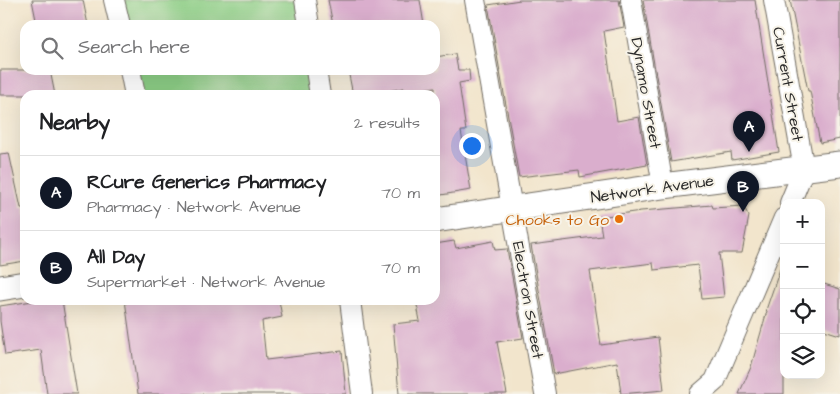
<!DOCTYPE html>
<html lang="en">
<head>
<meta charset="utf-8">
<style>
	body { margin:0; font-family:"Architects Daughter",sans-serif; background:#f6f6f6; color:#202124 }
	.controls { position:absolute; right:15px; bottom:15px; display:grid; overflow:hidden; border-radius:10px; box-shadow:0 5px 20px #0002 }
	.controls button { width:45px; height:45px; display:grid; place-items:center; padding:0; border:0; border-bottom:1px solid #e0e0e0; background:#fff; color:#202124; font:25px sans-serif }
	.you { position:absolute; left:471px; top:145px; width:18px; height:18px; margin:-12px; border:4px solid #fff; border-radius:50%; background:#1a73e8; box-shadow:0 0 0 8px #1a73e833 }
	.badge { display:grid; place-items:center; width:32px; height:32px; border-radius:50%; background:#111827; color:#fff; font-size:16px; font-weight:700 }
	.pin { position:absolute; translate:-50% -41px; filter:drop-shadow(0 1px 2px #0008) }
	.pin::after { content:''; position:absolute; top:26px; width:18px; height:15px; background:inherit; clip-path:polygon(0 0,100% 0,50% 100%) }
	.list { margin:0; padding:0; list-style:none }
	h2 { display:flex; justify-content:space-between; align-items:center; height:65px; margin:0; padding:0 20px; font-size:21px }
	h2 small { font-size:16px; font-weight:400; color:#757577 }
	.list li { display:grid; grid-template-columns:32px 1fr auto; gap:15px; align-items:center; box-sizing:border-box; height:75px; padding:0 20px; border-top:1px solid #e0e0e0 }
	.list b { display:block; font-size:19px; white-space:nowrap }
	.list p { margin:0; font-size:16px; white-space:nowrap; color:#757577 }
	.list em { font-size:16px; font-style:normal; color:#757577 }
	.icon { flex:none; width:28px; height:28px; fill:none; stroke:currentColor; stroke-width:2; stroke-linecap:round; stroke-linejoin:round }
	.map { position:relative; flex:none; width:840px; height:394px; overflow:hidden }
	.search { position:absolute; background:#fff; box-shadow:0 5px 20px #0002; left:20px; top:20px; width:420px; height:55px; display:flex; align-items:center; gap:12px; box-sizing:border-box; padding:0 18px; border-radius:15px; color:#757577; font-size:19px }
	.panel { position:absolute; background:#fff; box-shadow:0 5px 20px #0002; left:20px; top:90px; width:420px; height:215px; border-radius:15px }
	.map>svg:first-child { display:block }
	.green { fill:#8ccd85; stroke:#5c7c58 }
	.building { fill:#daaecd }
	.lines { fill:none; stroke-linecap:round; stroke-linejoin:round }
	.minor-casing { stroke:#716c63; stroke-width:22 }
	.tertiary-casing { stroke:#716c63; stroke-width:27 }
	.minor { stroke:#fff; stroke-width:20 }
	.tertiary { stroke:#fff; stroke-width:25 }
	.food-dot { fill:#e8710a; stroke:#f7f3e8; stroke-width:2 }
	.labels { text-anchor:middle; stroke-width:4; stroke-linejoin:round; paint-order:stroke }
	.street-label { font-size:16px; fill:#2b2b2b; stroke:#f7f3e8 }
	.food-label { font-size:16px; fill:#c56008; stroke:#f7f3e8; text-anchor:end }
</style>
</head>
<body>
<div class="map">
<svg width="840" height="394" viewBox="0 0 840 394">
	<rect width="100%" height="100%" fill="#f7f3e8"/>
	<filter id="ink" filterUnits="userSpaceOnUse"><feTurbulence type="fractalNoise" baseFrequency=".02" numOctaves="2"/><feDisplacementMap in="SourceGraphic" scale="10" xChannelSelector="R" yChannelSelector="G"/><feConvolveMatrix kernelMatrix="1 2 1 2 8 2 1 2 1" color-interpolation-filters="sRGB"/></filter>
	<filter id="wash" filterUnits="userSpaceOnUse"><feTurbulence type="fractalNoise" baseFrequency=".0096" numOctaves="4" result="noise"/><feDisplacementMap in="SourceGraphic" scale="20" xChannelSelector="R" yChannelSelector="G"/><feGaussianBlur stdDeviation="1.12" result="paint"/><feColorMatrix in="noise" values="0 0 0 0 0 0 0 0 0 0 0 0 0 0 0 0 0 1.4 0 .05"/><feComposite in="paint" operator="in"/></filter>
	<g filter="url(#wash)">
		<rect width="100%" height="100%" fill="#f2e5cc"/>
		<!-- green -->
		<path class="green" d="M121,0h183l5,25h-182z
			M137,70h179l4,25h-177z"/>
		<g id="blocks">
			<!-- building -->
			<path class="building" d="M32,0h51l5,25h-51z
				M328,0h92l4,25h-91z
				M520,0h99l5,27 -20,4 13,90 22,-4 8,48 -67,12 -1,-7 -60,7 -31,-172z
				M643,0h112l24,152 -47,8 -1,-8 -60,10z
				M790,0h50v139l-20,4 -10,-52h-2z
				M455,54l3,16h11l1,11 -11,2 7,48h-5l10,59 -36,6v-109l-31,5v-4l-38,7h-13l-5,-25h87v-13z
				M0,70h50l5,25h-55z
				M9,153l12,55h4v53l-25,4v-111z
				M712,205l1,3 30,-2 6,10 -7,37h-23l5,44 -22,2 -4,-34 -44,5 -1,-7 -63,8 11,74 57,-8 6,53 -43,4 -4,-32 -63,12 -23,-129 71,-9 -3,-19 42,-6z
				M454,241l2,7 37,-7 2,9 12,-1 16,89 -26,4 10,52h-108l-6,-70 27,-3 -4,-21h19v-56z
				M780,269l4,1v124h-45l12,-27 16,-56 -1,-1z
				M821,283l19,6v46l-19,-6z
				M39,300h23l15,94h-30l-6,-44 -36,5 -5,-34v-15z
				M125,300h154l3,17 -20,4 4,39 76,-9 4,43h-208z"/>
		</g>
	</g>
	<g filter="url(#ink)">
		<use href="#blocks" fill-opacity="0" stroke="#716c63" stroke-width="1"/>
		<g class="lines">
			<defs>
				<path id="minor" d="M114,0l6,25
					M305,0l4,25
					M475,0l70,394
					M631,0l32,186
					M774,0l30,169 -14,34
					M130,70l5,25
					M316,70l4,25
					M350,300l12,94
					M700,394l15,-13 69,-163"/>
				<path id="tertiary" d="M435,220l228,-34 177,-22
					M0,288l25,-4"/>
			</defs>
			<!-- minor casing -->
			<use href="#minor" class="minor-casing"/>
			<!-- tertiary casing -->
			<use href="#tertiary" class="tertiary-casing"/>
			<!-- minor -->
			<use href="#minor" class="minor"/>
			<!-- tertiary -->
			<use href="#tertiary" class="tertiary"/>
		</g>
	</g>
	<!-- markers -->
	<circle class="food-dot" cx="619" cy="219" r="5"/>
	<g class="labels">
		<!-- street labels -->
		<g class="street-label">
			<text transform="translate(789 84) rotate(80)" y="6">Current Street</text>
			<text transform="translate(647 93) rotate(80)" y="6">Dynamo Street</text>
			<text transform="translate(652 188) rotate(-8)" y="6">Network Avenue</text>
			<text transform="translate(529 300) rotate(80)" y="6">Electron Street</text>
		</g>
		<!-- food labels -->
		<g class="food-label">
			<text x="609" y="225">Chooks to Go</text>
		</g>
	</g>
</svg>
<div class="controls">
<button>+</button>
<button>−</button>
<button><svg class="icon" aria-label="locate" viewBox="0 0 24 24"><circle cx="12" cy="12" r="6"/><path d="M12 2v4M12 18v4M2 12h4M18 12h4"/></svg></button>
<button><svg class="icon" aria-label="layers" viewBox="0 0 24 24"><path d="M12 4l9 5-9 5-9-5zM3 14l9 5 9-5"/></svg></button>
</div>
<div class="you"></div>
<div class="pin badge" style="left:749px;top:152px">A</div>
<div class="pin badge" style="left:743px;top:212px">B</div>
<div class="search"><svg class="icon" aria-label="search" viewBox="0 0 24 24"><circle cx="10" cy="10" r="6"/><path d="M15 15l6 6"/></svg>Search here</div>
<section class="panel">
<h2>Nearby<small>2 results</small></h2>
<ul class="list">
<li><span class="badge">A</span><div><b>RCure Generics Pharmacy</b><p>Pharmacy · Network Avenue</p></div><em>70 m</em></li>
<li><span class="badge">B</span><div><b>All Day</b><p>Supermarket · Network Avenue</p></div><em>70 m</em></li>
</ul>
</section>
</div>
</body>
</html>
